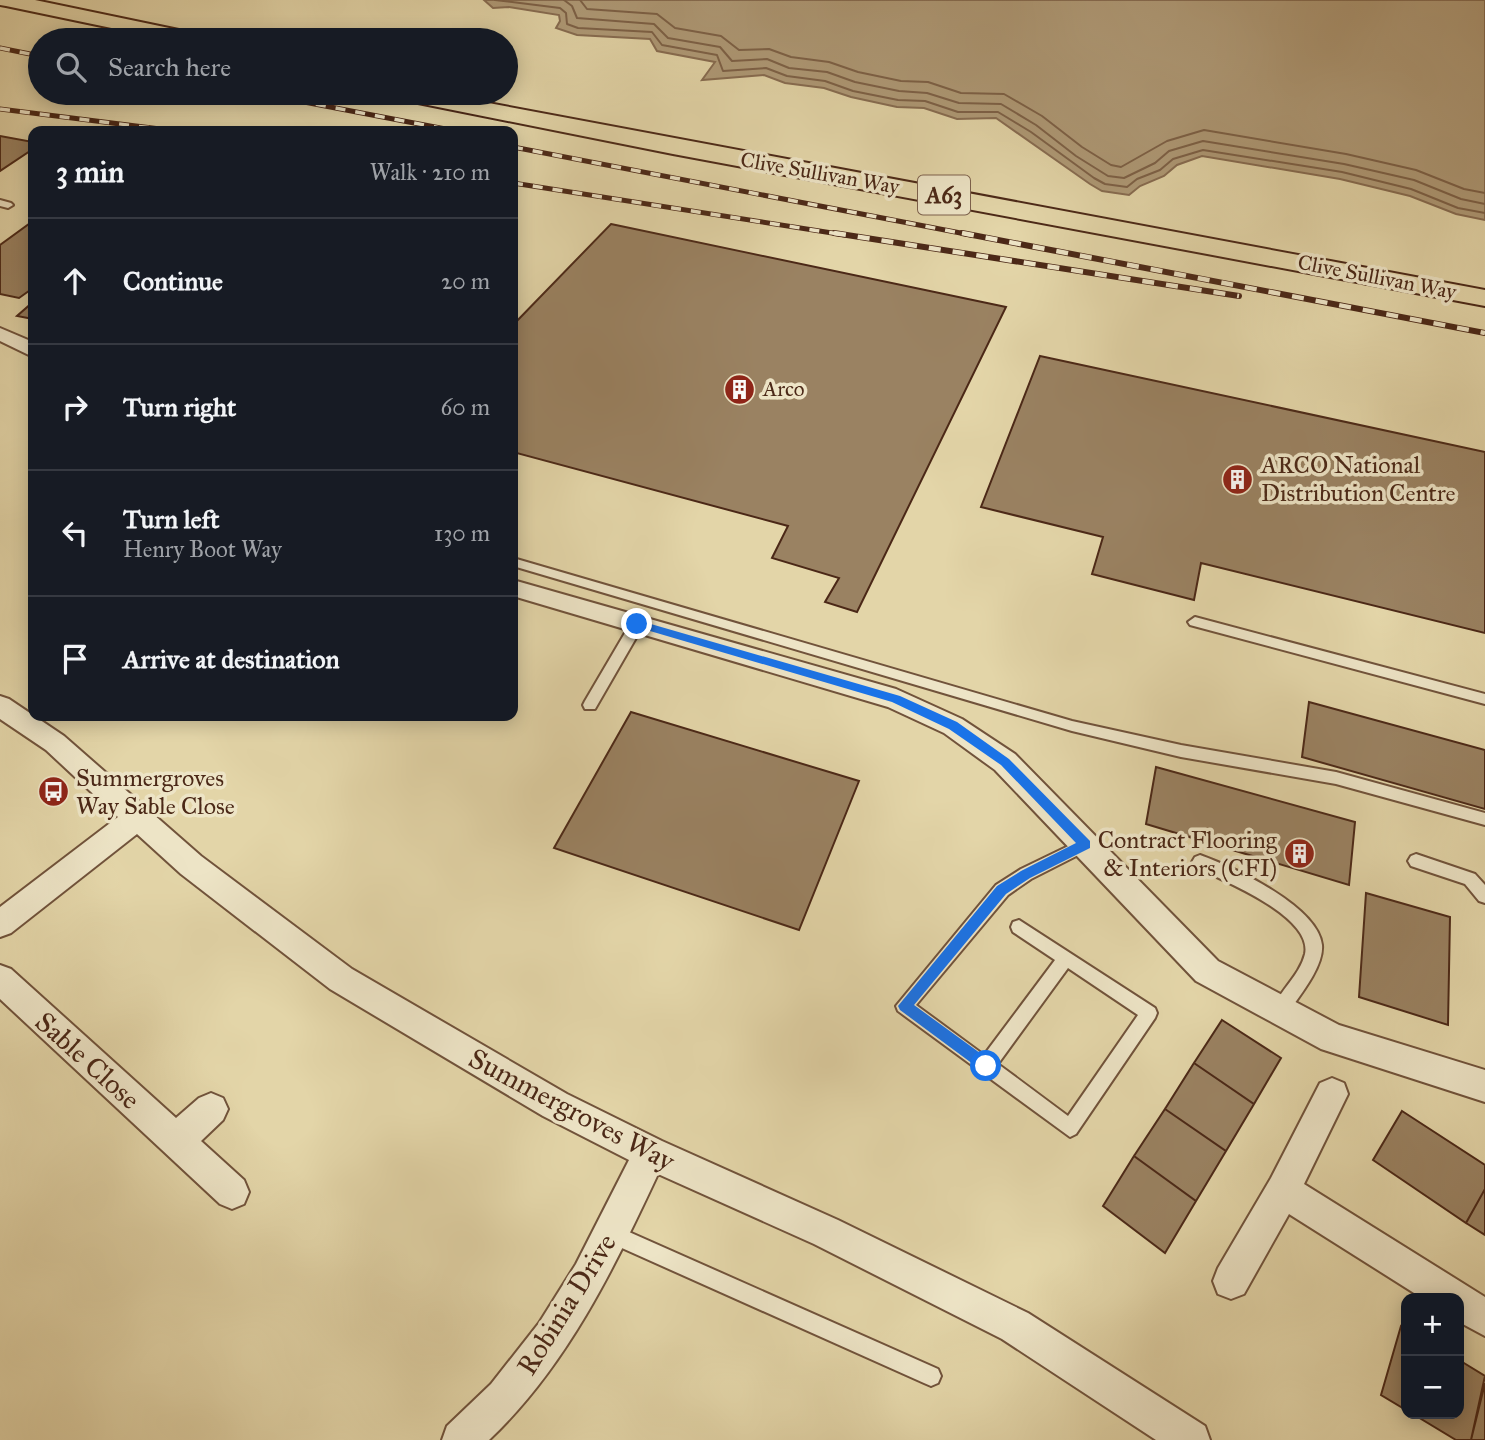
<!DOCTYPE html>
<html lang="en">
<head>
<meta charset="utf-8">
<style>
	body { margin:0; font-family:"IM FELL Great Primer",serif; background:#20242c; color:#f1f3f6 }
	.controls { position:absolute; right:21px; bottom:21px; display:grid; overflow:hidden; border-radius:14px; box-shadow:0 4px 18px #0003 }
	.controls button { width:63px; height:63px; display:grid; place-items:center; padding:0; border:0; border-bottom:2px solid #363941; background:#171b24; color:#f1f3f6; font:35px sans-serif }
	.stop { position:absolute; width:21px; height:21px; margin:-16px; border:5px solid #1a73e8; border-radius:50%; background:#fff }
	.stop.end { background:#1a73e8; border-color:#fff; box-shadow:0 2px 7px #0008 }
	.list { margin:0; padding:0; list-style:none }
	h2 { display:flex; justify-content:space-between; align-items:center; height:91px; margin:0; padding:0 28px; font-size:30px }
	h2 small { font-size:23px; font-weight:400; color:#9ea1a6 }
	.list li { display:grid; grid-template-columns:46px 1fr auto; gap:21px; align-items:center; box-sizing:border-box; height:126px; padding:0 28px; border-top:2px solid #363941 }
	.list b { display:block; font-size:26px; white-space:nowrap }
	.list p { margin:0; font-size:23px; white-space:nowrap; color:#9ea1a6 }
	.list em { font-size:23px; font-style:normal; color:#9ea1a6 }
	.icon { flex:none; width:38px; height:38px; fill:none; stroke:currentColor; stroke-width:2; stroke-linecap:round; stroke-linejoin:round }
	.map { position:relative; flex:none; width:1485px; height:1440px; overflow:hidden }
	.search { position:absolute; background:#171b24; box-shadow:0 4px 18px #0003; left:28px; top:28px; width:490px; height:77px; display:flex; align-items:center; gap:18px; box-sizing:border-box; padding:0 24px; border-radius:38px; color:#9ea1a6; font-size:26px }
	.panel { position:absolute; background:#171b24; box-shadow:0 4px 18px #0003; left:28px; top:126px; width:490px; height:595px; border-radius:14px }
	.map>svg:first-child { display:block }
	.water { fill:#af9a77; stroke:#876c51; stroke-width:2 }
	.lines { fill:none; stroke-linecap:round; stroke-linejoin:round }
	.shore { stroke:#7d6147; stroke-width:2 }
	.building { fill:#9a8262; stroke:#4b2817; stroke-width:2 }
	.lane-casing { stroke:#71533b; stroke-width:4 }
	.street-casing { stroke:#71533b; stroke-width:4 }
	.highway-casing { stroke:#4b2817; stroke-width:4 }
	.lane { fill:#ede4c6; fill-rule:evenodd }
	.street { fill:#ede4c6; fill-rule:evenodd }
	.highway { fill:#e3d5a8; fill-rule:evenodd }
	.rail-far1-casing { stroke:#4b2817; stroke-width:5 }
	.rail-casing { stroke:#4b2817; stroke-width:6 }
	.rail-far1 { stroke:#ede4c6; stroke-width:3.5; stroke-dasharray:10; stroke-linecap:butt }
	.rail { stroke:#ede4c6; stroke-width:4.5; stroke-dasharray:12; stroke-linecap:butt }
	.route { fill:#1a73e8 }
	.labels { text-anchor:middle; stroke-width:7; stroke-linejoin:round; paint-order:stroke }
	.far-street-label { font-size:21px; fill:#4b2817; stroke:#ede4c6 }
	.far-poi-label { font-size:21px; fill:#4b2817; stroke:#ede4c6; text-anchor:start }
	.shield { fill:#ede4c6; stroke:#7c604c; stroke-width:2 }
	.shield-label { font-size:23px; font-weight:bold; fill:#4b2817 }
	.poi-label { font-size:24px; fill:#4b2817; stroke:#ede4c6; text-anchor:start }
	.near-street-label { font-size:28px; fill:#4b2817; stroke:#ede4c6 }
</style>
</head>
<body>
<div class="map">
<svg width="1485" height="1440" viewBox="0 0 1485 1440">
	<rect width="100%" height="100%" fill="#e3d5a8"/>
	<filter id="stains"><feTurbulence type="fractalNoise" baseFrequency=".00286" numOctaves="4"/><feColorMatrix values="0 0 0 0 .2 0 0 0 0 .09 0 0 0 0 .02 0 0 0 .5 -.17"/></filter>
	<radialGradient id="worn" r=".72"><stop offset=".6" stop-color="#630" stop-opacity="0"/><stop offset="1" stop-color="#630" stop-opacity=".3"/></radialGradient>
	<!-- water -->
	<path class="water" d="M484,0h1001v220l-29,-6 -46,-18 -70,-17 -138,-23 -25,9 -13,11 -24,10 -11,9 -27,-4 -12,-7 -94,-66 -39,1 -33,-11 -27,-1 -46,-10 -27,-9 -39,-5 -21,-8 -62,5 13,-18 -58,-11 -7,-12 -73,-4 -21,-7 4,-7 -1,-6 -50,-8 -16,1z"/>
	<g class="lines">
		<!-- shore -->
		<path class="shore" d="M495,0l65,8 6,5 1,11 11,4 74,4 10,13 55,10 6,16 43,-3 21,8 38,5 28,10 45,9 27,1 33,11h40l33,20 63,46 11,6 22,3 10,-8 23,-9 13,-11 30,-9 139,22 69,17 47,19 27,5
			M564,0l8,6 5,12 77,6 14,14 52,9 12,14 35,-2 22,9 38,4 28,10 44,9 28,2 32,10 42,1 35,21 40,31 32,20 16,2 31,-15 14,-12 34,-10 141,23 70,16 47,19 24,5
			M580,0l7,9 70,5 18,14 46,8 18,14 30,-1 22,8 38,5 29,10 43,9 27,1 33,11 43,1 38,22 40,31 29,18 10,2 46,-26 37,-11 142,24 70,16 48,19 21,4"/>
	</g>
	<!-- building -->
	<path class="building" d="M0,136l33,6v7l-33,22z
		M33,221v67l-14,10 -19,-4v-49z
		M611,224l395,83 -149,305 -32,-10 14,-24 -67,-20 16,-32 -271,-73 -4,4v-132z
		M33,302v17l-16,-3z
		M1040,356l445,96v181l-284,-70 -7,37 -102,-26 11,-37 -122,-30z
		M1309,702l176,48v59l-183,-52z
		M631,712l228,69 -60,149 -245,-82z
		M1156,767l199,55 -6,63 -203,-61z
		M1366,893l84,24 -2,108 -89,-28z
		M1222,1020l59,38 -27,46 -60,-41z
		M1194,1063l60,41 -28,47 -61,-42z
		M1165,1109l61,42 -30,50 -62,-45z
		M1402,1111l83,54v24l-19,34 -93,-63z
		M1134,1156l62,45 -31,52 -62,-47z
		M1485,1189v46l-19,-12z
		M1401,1326l5,3v81l-25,-15z
		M1459,1360l26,16 -14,64h-15l-43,-26h46z
		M1485,1383v57h-14z"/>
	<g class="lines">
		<defs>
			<path id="lane" d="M0,200l11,3 2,2 -5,3 -8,-2z
				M513,558l559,163 109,24 155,27 149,41v12l-149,-41 -155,-27 -109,-26 -559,-165z
				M1195,617l290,77v10l-295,-79 -2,-3z
				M637,619l7,5 -49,85h-10l-2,-4 2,-4 47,-80z
				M1085,838l5,1 3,5 -3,5 -59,30 -23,16 -92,110 68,50 71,-95 -42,-28 -2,-5 2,-5 6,-2 136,88 2,5 -2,5 -79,116 -6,3 -172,-126 -2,-5 100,-121 25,-16zM1068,968l70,47 -70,101 -70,-52z
				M1416,854l59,20 10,11v18l-6,-2 -14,-17 -54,-18 -3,-5 3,-5z
				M1200,855c33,12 118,51 122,90 2,22 -24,53 -36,70l-6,3 -6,-3 -2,-5c8,-20 28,-35 33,-56 8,-38 -83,-74 -110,-87l-3,-5 3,-5z
				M611,1224l327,145 3,7 -3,7 -7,3 -7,-3 -320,-143 -2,-7 2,-7z"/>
			<path id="street" d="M0,328l33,14v15l-33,-16z
				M513,580l383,109 66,30 53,35 203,207 121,64 146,45v32l-164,-53 -125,-68 -201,-211 -51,-37 -56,-26 -375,-111z
				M0,696l9,3 55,37 137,120 151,113 215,125 95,47 176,79 190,93 177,113 5,14h-54l-154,-101 -188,-95 -156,-70c-45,96 -91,192 -169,266h-47l5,-14 44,-42 48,-61 37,-59 53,-104 -86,-44 -213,-127 -149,-115 -44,-40 -126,99 -11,4v-30l118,-90 -72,-67 -46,-31z
				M0,965l11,4 165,149 23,-20 12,-5 12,5 5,11 -5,11 -22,21 43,39 5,12 -5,12 -12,5 -12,-5 -220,-205z
				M1332,1078l12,5 4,11 -44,90 181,113v39l-26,-14v-24h-37l-133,-84 -45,80 -13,5 -13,-5 -5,-13 5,-13 53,-90 49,-95z"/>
			<path id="highway" d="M0,0h35l163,34 7,2 4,4h-40l-163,-34 -6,-1z
				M392,93h43l1050,197v16l-812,-152 -270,-54 -8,-2z"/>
		</defs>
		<!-- lane casing -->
		<use href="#lane" class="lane-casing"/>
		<!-- street casing -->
		<use href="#street" class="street-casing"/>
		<!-- highway casing -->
		<use href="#highway" class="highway-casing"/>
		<!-- lane -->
		<use href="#lane" class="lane"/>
		<!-- street -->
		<use href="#street" class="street"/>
		<!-- highway -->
		<use href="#highway" class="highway"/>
		<defs>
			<path id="rail-far1" d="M0,48l40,8
				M231,93l33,6
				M257,93l199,38
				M0,109l176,22
				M513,147l458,88
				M513,183l332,52"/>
			<path id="rail" d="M834,233l405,63
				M962,233l523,100"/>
		</defs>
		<!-- rail-far1 casing -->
		<use href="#rail-far1" class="rail-far1-casing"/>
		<!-- rail casing -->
		<use href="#rail" class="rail-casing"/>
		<!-- rail-far1 -->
		<use href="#rail-far1" class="rail-far1"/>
		<!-- rail -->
		<use href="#rail" class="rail"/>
	</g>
	<!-- route -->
	<path class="route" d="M637,620l263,76 57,26 52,37 81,82v7l-60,30 -24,16 -92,111 77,56v9h-10l-81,-60 -2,-4 99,-120 24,-15 55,-28 -75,-78 -52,-36 -57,-27 -259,-76v-5z"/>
	<!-- icons -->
	<defs>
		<symbol id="building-disc" viewBox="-11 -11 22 22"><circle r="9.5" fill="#8f2418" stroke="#ede4c6"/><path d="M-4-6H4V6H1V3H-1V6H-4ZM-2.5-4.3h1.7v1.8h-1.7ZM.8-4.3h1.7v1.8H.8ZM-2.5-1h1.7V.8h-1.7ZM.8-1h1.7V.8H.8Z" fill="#fff"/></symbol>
		<symbol id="bus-disc" viewBox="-11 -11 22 22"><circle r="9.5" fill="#8f2418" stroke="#ede4c6"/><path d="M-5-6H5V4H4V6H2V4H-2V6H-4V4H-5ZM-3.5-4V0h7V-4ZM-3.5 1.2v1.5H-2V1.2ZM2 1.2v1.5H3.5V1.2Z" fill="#fff"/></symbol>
	</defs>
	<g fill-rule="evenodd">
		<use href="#building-disc" x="722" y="372" width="35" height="35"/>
		<use href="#building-disc" x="1220" y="462" width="35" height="35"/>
		<use href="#bus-disc" x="36" y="774" width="35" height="35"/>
		<use href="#building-disc" x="1282" y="836" width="35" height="35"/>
	</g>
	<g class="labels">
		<!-- far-street labels -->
		<g class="far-street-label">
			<text transform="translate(820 173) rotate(10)" y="7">Clive Sullivan Way</text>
			<text transform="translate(1377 277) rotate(11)" y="7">Clive Sullivan Way</text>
		</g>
		<!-- far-poi labels -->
		<g class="far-poi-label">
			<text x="763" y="396">Arco</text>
		</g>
		<!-- shield labels -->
		<rect class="shield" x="918" y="175.5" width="52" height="39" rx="5"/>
		<g class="shield-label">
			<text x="944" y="203">A63</text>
		</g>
		<!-- poi labels -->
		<g class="poi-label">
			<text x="1261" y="473">ARCO National<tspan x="1261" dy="28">Distribution Centre</tspan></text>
			<text x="76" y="786">Summergroves<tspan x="76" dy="28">Way Sable Close</tspan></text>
			<text x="1277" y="848" text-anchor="end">Contract Flooring<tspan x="1277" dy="28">&amp; Interiors (CFI)</tspan></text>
		</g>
		<!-- near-street labels -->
		<g class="near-street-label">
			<text transform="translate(88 1060) rotate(42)" y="10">Sable Close</text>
			<text transform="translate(572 1109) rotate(28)" y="10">Summergroves Way</text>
			<text transform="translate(566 1304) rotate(-58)" y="10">Robinia Drive</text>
		</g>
	</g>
	<rect width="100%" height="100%" filter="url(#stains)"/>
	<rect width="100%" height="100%" fill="url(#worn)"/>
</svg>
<div class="controls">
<button>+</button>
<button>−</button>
</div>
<div class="stop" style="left:986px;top:1066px"></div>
<div class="stop end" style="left:637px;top:624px"></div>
<div class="search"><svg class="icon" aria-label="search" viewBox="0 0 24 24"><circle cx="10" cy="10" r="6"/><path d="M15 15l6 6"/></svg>Search here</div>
<section class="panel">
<h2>3 min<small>Walk · 210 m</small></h2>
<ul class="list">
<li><svg class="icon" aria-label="ahead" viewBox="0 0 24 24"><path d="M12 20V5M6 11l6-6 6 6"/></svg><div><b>Continue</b></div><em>20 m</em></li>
<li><svg class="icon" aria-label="right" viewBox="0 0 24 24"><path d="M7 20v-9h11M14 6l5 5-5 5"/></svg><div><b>Turn right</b></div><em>60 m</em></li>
<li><svg class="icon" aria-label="left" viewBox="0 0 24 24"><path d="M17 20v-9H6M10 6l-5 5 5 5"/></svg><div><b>Turn left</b><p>Henry Boot Way</p></div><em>130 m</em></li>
<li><svg class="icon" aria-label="arrive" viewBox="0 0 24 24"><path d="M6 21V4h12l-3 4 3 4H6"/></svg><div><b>Arrive at destination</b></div></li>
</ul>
</section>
</div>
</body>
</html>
